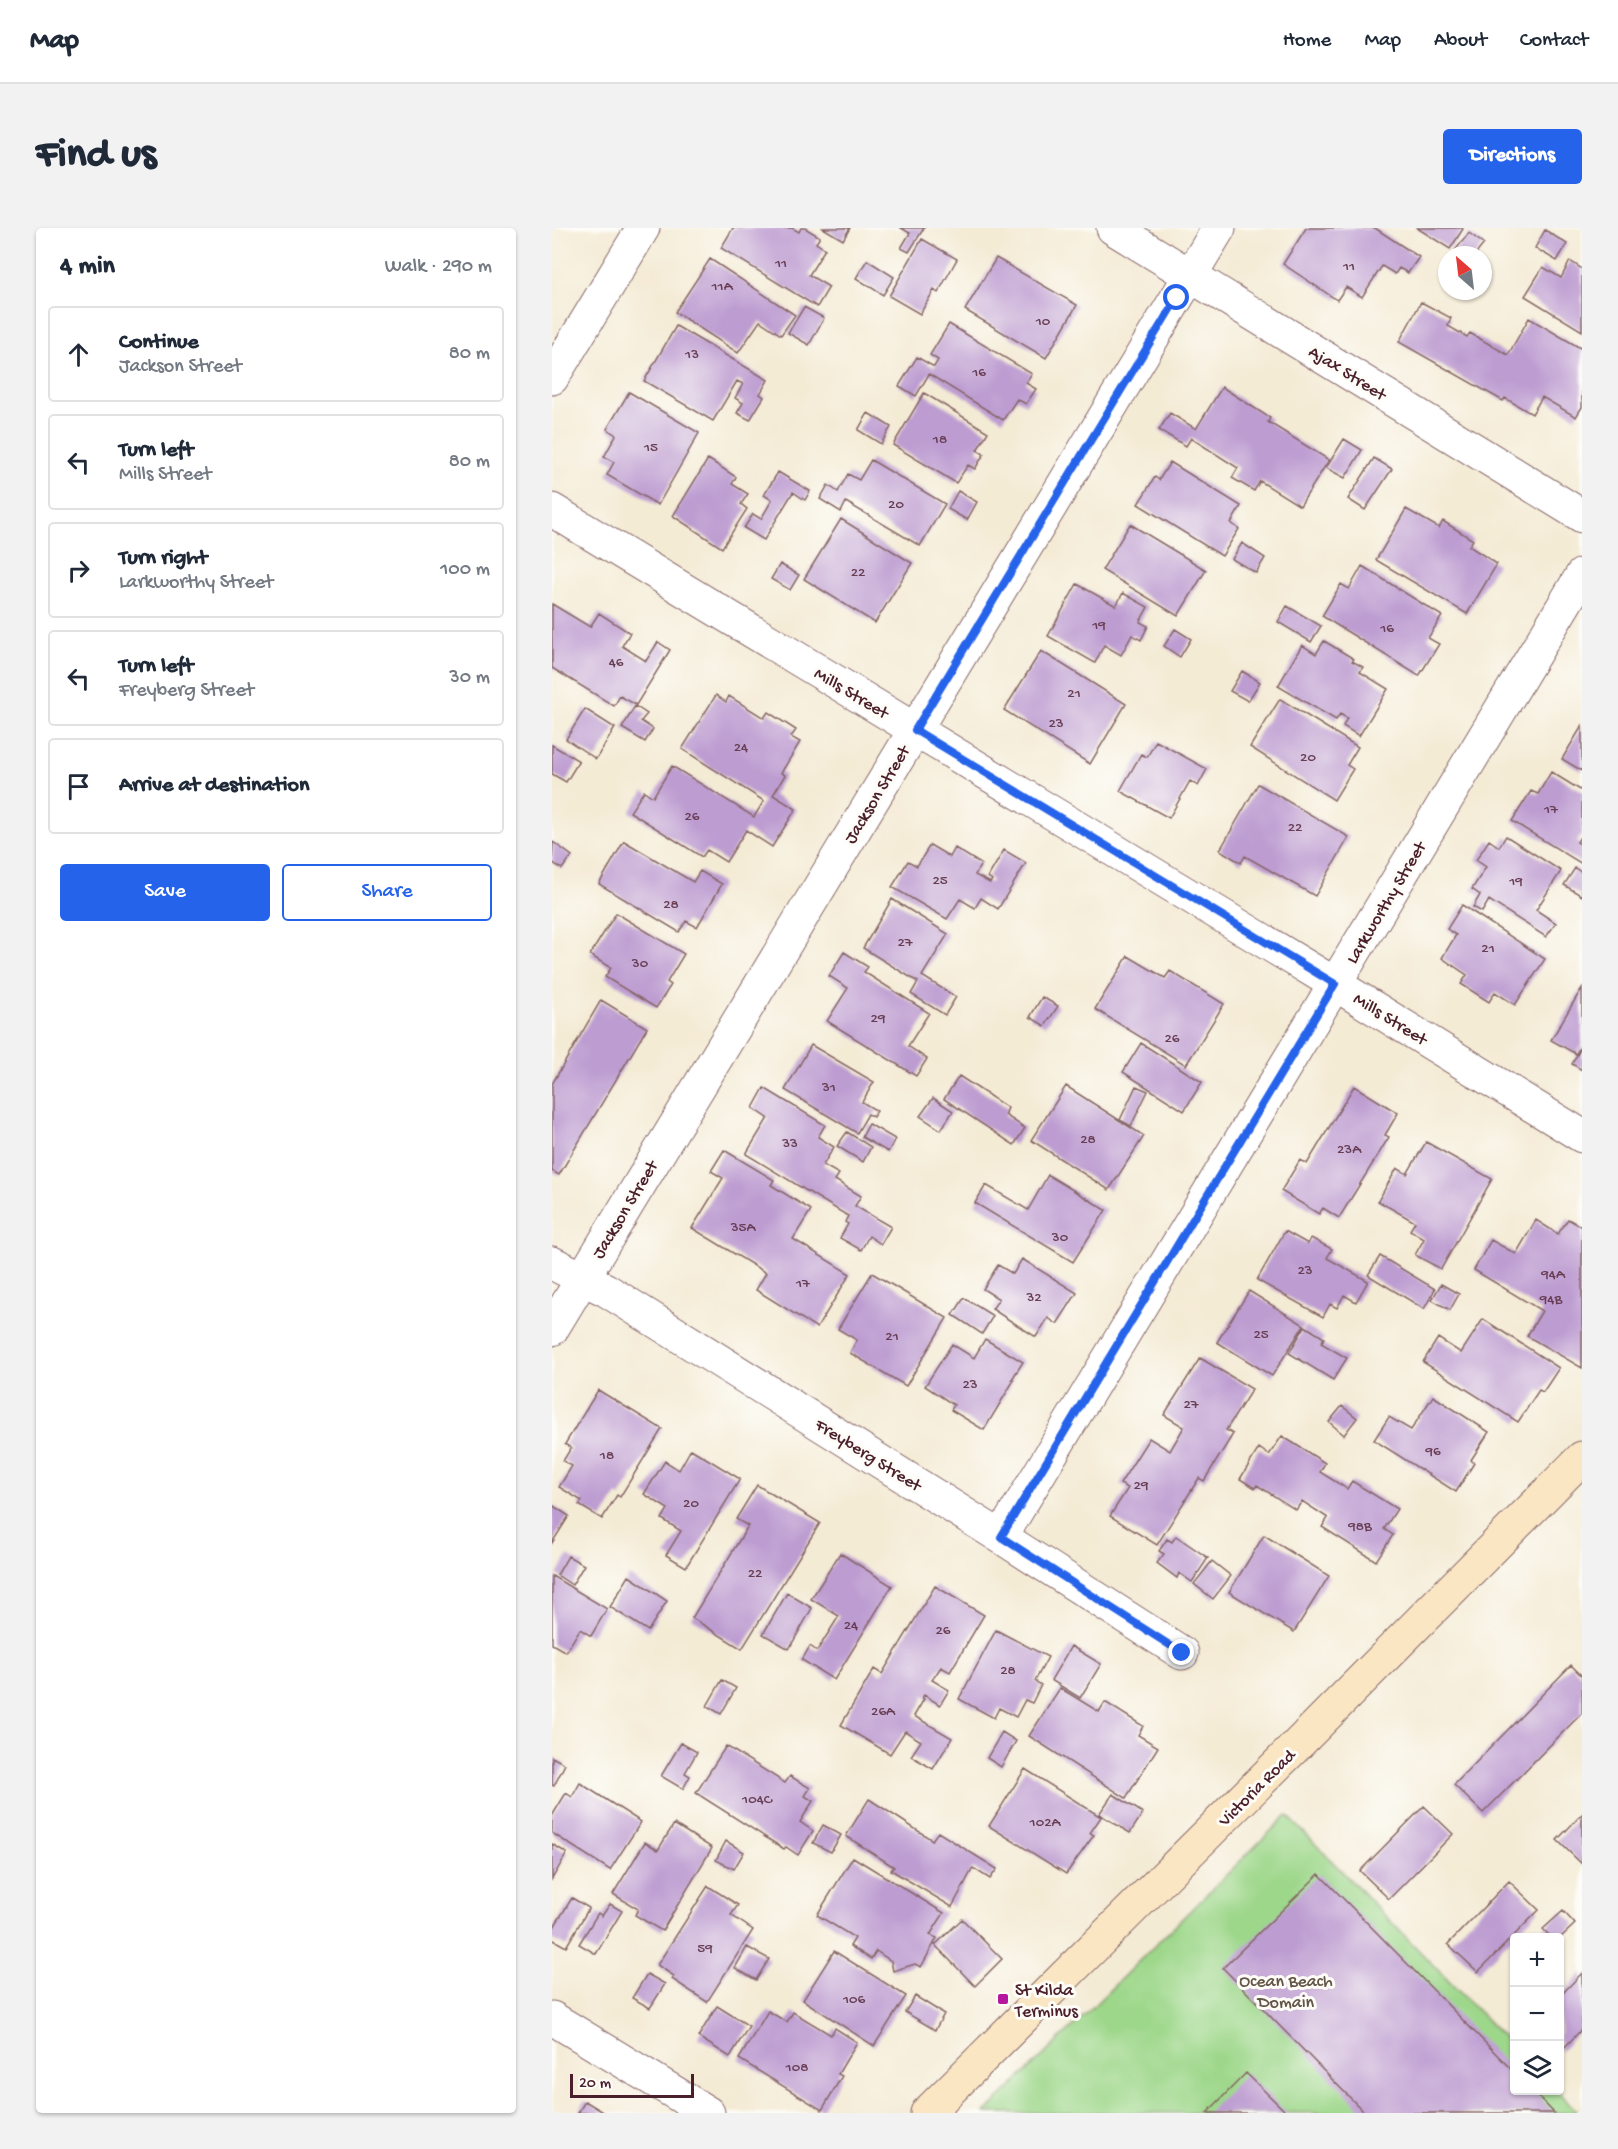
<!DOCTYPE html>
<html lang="en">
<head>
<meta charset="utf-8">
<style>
	body { margin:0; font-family:"Gochi Hand",sans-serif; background:#f2f2f3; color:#1f2937 }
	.controls { position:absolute; right:18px; bottom:18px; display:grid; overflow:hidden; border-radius:6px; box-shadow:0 2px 4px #0004 }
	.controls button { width:54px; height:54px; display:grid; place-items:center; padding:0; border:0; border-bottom:2px solid #e0e1e3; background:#fff; color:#1f2937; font:30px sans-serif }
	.compass { position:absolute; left:886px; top:18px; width:54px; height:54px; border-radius:50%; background:#fff; box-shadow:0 2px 4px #0004; rotate:332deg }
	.scale { position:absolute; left:18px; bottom:15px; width:124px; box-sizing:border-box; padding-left:6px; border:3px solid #4a1f2b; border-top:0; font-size:16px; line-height:21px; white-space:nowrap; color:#4a1f2b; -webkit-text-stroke:4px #fdfcf7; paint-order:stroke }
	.stop { position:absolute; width:18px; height:18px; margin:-14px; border:4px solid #2563eb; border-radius:50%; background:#fff }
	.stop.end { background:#2563eb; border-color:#fff; box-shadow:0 2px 6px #0008 }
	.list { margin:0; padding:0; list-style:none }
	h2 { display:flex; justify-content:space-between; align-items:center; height:78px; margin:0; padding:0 24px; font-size:26px }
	h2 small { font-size:20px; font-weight:400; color:#747a83 }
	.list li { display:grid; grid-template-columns:39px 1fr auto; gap:18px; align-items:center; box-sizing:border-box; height:96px; margin:0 12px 12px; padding:0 12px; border:2px solid #e0e1e3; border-radius:6px }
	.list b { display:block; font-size:22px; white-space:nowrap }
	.list p { margin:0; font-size:20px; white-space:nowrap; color:#747a83 }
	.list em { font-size:20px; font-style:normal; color:#747a83 }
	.actions { display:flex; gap:12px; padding:18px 24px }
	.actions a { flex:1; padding:14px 0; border:2px solid #2563eb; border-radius:6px; text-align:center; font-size:21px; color:#2563eb }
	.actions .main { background:#2563eb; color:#fff }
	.icon { flex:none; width:33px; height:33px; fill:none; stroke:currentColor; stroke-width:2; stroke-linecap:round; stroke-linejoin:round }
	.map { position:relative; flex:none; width:1030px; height:1885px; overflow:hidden; border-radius:6px }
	header { display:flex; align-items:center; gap:36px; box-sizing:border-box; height:84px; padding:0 30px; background:#fff; border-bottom:2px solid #e0e1e3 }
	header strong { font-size:28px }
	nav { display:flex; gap:33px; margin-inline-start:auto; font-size:21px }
	.intro { display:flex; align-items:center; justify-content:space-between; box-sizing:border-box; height:144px; padding:0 36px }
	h1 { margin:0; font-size:42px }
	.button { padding:15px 27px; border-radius:6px; background:#2563eb; color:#fff; font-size:21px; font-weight:700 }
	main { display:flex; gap:36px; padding:0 36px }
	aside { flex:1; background:#fff; border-radius:6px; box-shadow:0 2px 4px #0004 }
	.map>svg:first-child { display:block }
	.green { fill:#9dd78a; stroke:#747b5a; stroke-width:1.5 }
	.building { fill:#bd9cd1 }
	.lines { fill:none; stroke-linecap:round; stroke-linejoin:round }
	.street-casing { stroke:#866666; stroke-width:35 }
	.secondary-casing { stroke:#866666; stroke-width:35 }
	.street { stroke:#fff; stroke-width:33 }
	.secondary { stroke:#fbe6c4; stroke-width:33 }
	.route { stroke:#2563eb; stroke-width:8 }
	.poi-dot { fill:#b5179e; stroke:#fdfcf7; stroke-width:2 }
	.labels { text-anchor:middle; stroke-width:6; stroke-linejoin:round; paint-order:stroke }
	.number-label { font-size:15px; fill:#673e54 }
	.street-label { font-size:18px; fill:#4a1f2b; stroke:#fdfcf7 }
	.park-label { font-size:18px; fill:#635648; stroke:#fdfcf7 }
	.poi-label { font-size:18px; fill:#4a1f2b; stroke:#fdfcf7; text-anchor:start }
</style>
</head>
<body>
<header>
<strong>Map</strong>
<nav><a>Home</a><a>Map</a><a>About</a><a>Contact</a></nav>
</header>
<div class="intro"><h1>Find us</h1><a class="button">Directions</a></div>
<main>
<aside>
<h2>4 min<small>Walk · 290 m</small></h2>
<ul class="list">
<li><svg class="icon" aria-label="ahead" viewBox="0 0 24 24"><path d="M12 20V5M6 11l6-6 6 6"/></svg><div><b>Continue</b><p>Jackson Street</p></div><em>80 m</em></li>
<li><svg class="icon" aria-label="left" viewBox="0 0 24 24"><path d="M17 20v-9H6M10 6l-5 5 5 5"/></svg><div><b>Turn left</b><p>Mills Street</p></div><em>80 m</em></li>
<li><svg class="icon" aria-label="right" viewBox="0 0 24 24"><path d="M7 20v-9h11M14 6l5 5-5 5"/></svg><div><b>Turn right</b><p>Larkworthy Street</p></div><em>100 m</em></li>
<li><svg class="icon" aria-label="left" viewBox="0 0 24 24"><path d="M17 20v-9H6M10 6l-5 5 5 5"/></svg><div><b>Turn left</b><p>Freyberg Street</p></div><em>30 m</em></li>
<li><svg class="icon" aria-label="arrive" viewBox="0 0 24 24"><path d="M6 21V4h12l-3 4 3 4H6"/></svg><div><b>Arrive at destination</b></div></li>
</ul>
<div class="actions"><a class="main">Save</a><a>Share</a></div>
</aside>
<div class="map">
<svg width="1030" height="1885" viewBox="0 0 1030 1885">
	<rect width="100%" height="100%" fill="#fdfcf7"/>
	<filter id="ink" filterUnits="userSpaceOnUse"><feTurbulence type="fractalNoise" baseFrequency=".0167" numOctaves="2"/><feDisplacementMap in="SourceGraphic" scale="12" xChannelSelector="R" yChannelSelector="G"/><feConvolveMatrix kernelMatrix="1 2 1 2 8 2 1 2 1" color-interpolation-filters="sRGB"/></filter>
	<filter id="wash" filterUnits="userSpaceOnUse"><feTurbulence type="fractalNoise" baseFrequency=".008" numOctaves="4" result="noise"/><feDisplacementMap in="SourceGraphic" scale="24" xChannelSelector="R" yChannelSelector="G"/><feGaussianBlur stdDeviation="1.35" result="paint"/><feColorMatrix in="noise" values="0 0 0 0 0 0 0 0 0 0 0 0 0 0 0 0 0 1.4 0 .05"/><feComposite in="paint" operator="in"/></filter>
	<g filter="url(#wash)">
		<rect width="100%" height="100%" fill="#f4ebd5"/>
		<!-- green -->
		<path class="green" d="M735,1587l227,233 1,42 42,1 22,22h-594z"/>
		<g id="blocks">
			<!-- building -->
			<path class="building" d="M181,0h59l7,4 2,-4h4l15,9 -4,6 9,6 -16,26 20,12 -12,20 -96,-59z
				M271,0h27l-7,12z
				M349,0h23l-15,24 -8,-4 9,-15z
				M754,0h69l44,29 -11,16 -9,-5 -4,6 -13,-8 -20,31 -16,-10 -9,13 -54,-36z
				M865,0h44l2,1 -13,20z
				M993,2l22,14 -10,17 -22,-13z
				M917,5l15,11 -9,11h-19l-3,-2z
				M370,11l35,20 -19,34 -4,-3 -14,24 -31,-18z
				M444,30l81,47 -31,53 -81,-48z
				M158,31l85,56 -14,20 -21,-14 -22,32 -63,-41z
				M315,32l27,17 -11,18 -27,-17z
				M1018,33l12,8v62l-57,-35 18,-29 18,11z
				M869,74l30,16 -3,8 19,11 3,-4 38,22 21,-37 53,31v58l-6,10 -34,-20 -10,17 -27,-16 -2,3 -104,-59z
				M252,79l20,11 -15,27 -21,-12z
				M397,96l83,50 -6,9 10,6 -10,15 -9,-5 -14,21 -74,-46 -13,22 -17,-10 18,-29 17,10 4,-7 -8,-5z
				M124,98l92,54 -8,14 4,3 -14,23 -13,-7 6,-10 -8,-5 8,-14 -6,-3 -24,40 -69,-40z
				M670,159l48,31 -2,4 61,38 -29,46 -40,-25 -6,10 -22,-13 6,-10 -47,-30 -5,8 -27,-16 11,-17 26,16z
				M77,164l70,41 -41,72 -51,-30 7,-13 -10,-5 12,-22 -9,-6z
				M372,165l64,39 -11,18 7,4 -9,15 -7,-4 -12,18 -63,-38z
				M316,185l23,14 -10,17 -23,-14z
				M792,211l18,11 -17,28 -19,-10z
				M822,230l18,11 -27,41 -17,-11z
				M156,231l28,18 -4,7 16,10 -7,10 6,5 -25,39 -49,-32z
				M319,232l74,44 -25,42 -74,-44 -5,10 -21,-13 8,-14 10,7 10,-18 11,6z
				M618,234l71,44 -10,17 8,6 -17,27 -84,-52 17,-27 4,3z
				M226,244l32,19 -5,9 -12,-8 -29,48 -20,-12 9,-14 8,5 11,-19 -8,-5z
				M406,263l19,11 -10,18 -19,-11z
				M854,281l33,19 4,-7 30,19 -4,6 28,18 -30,50 -91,-54z
				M289,291l71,44 -37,60 -71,-44z
				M578,296l76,46 -28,46 -76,-46z
				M690,315l23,15 -9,15 -24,-14z
				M228,336l19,11 -9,15 -19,-11z
				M810,338l80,50 -14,22 11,6 -20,32 -97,-60 19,-32 8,5z
				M525,356l39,22 7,-13 25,14 -8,15 8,4 -7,14 -9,-5 -11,20 -17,-10 -9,18 -47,-27z
				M0,376l38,23 9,-14 31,20 -8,13 24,15 12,-19 12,8 -34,55 -16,-9 -6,10 -62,-38z
				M735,378l34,20 -10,16 -33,-20z
				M623,401l16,10 -11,18 -16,-11z
				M772,413l30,18 -2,2 11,6 -3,5 28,17 -29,47 -16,-10 4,-8 -7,-4 -4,6 -58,-34 24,-41 14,9z
				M489,423l85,53 -36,60 -86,-54z
				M690,443l18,11 -12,19 -18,-10z
				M164,467l10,7 3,-6 35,22 4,-6 28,18 -5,7 9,5 -19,31 4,2 -12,20 23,14 -24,38 -26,-17 -20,32 -19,-12 -5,7 -72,-45 14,-21 9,6 19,-31 82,51 10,-16 -82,-52z
				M728,471l78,48 -11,18 6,4 -19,31 -84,-53z
				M83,478l12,8 -6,7 12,8 -8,13 -23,-14z
				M33,481l30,19 -19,31 -30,-20z
				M1030,498v45l-20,-12z
				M604,513l51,28 -9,17 -8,-5 -21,37 -49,-27 21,-37 6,3z
				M0,517l27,16 -13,21 -14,-8z
				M999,544l31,19v43l-5,8 5,3v19l-70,-43 19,-30 7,3z
				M706,556l91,53 -34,59 -70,-40 -4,7 -21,-13z
				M954,608l55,35 -25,39 20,13 -10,14 -57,-37 -7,12 -9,-5 7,-12 -8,-6 14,-22 -10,-7 13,-20 10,7z
				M72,613l69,41 7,-11 22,13 -25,43 -11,-6 -7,11 -80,-48z
				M1,614l19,14 -10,13 -10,-7z
				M378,617l20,12 5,-9 26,16 -6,11 15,8 2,-3 -4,-3 16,-27 22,13 -28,46 -17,-11 -6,10 -15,-9 -13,20 -55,-32 16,-26 9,5z
				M1023,640l7,5v23l-18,-11z
				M340,671l56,35 -26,42 34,21 -11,18 -34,-21 7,-12 -55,-34z
				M910,677l83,54 -30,46 -20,-13 -6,10 -28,-18 6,-9 -25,-17 14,-23 -9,-6z
				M64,685l68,41 -17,28 4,3 -15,23 -51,-31 6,-9 -21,-13z
				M292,724l24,15 -4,5 65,41 -21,33 19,13 -11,17 -89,-55 21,-33 -19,-12z
				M576,728l37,22 5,-7 54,33 -38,61 -91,-56z
				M1030,760v55l-6,11 -25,-14z
				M490,769l16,9 -13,20 -15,-9z
				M49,772l46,28 -88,147 -7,-4v-87z
				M589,815l61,39 -18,29 -61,-39z
				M259,817l63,37 -12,20 15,9 -4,6 -5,-3 -11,19 -72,-43z
				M1030,818v24l-10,-6z
				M407,848l49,32 -3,7 20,13 -11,17 -70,-46z
				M514,858l78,50 -35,54 -78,-50z
				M584,858l12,5 -17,35 -11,-6z
				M802,858l44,27 -13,22 4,2 -50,81 -16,-10 -4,6 -38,-23 19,-31 7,4z
				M212,860l61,37 -7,12 16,10 -11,18 16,9 -4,6 26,16 -6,10 36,21 -10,17 -12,-8 -8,14 -21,-12 8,-14 -3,-2 3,-6 -102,-62 22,-36 -15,-10z
				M381,870l20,13 -12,19 -21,-14z
				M317,896l26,15 -7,13 -26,-15z
				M295,904l24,15 -8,15 -26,-16z
				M874,914l66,37 -51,90 -26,-14 9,-16 -14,-9 5,-8 -37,-21 19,-33 10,6z
				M172,922l50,30 -3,5 40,25 -18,29 57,35 -33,54 -61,-38 10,-17 -74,-45 31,-50 -12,-7z
				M496,947l58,35 -33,52 -98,-59 11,-18 42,25z
				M1016,991l14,8v141l-55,-32 15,-25 -68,-41 17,-30 25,14 20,-34 22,14z
				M733,1003l23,13 3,-6 21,11 -5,9 41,23 -12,21 -12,-7 -7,13 -7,-4 -7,13 -66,-37z
				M828,1028l55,33 -11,20 -56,-34z
				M470,1031l55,34 -20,31 -9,-6 -12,19 -44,-28 7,-10 -16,-10 15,-24 15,9z
				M320,1045l75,45 -41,68 -56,-33 7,-13 -19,-11z
				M889,1056l18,10 -9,16 -18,-10z
				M697,1063l55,34 -32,51 -55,-34z
				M412,1070l29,18 -11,18 -29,-19z
				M931,1091l76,49 -16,24 -4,-2 -21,32 -95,-60 15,-24 23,15z
				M753,1098l19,12 -3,5 26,15 -14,22 -44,-27z
				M433,1111l38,23 -11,17 2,1 -30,50 -33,-20 3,-5 -29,-19 27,-42 22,14z
				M648,1130l52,31 -26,41 7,4 -29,47 -5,-3 -42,67 -47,-29 18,-28 -8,-4 29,-46 21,13 14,-24 -20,-12z
				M46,1162l64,39 -42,68 -3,-2 -15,24 -23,-14 3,-4 -23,-14 13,-21 -9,-5 8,-13 -6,-4z
				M881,1168l56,36 -18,28 3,3 -18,29 -82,-52 15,-23 22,13z
				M790,1178l15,12 -13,17 -15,-13z
				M730,1208l43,27 -5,9 27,17 5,-8 45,28 -13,20 9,6 -17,26 -54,-34 6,-9 -26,-17 -6,9 -39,-25 -2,3 -15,-9 19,-31 10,7z
				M139,1221l49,30 -54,88 -20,-12 15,-24 -19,-12 6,-10 -24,-15 21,-33 14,9z
				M205,1257l63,38 -78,126 -50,-31 56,-92 -12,-7z
				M0,1277l17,11 -17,27z
				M712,1307l65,41 -35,56 -65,-40z
				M624,1308l32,22 -16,24 -13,-9 -2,5 -20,-15 7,-9 -5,-3 8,-12 5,3z
				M288,1325l52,33 -58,94 -32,-20 8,-14 7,5 22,-35 -28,-17z
				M16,1328l16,9 -12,20 -15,-10z
				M660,1333l19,15 -18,23 -19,-15z
				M0,1348l55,33 -16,27 -11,-7 -14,23 -14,-8z
				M77,1348l38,25 -19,30 -38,-24z
				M383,1358l49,29 -34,57 -9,-5 -9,13 17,10 -9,15 -16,-10 -2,3 2,1 -10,17 38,22 -19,31 -22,-13 10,-15 -16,-10 -15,23 -49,-29 33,-56 8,5z
				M235,1365l25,15 -23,41 -26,-15z
				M444,1402l52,27 -13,24 6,4 -9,18 -7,-3 -9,17 -17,-9 -5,10 -35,-19z
				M519,1418l30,18 -21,34 -29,-18z
				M1019,1437l11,11v37l-99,100 -29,-28z
				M170,1452l14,8 -15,26 -14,-8z
				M508,1460l39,24 6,-10 38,24 -5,9 20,12 -32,51 -97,-62z
				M450,1504l14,9 -15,26 -14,-9z
				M129,1515l16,9 -12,21 5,3 -7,13 -22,-13z
				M174,1518l59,37 5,-7 20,12 -5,8 8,5 -13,21 13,9 -15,24 -12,-8 -2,2 -88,-56z
				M0,1529l13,7 -11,22 -2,-1z
				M473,1541l76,48 -11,16 4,2 -28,39 -77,-48z
				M28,1555l61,39 -31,48 -58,-37v-17l14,-23 6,4z
				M561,1566l30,19 -13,20 -31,-19z
				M317,1571l63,41 6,-8 59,37 -7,10 -17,-11 -21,39 -61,-37 3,-3 -48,-31z
				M872,1578l29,28 -64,65 -29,-28z
				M1030,1586v50l-25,-24z
				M122,1596l38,24 -50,83 -27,-16 3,-6 -25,-15 32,-52 13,8z
				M271,1597l18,10 -10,17 -18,-9z
				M174,1613l18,11 -10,17 -18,-9z
				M0,1616l15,9 -15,26z
				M301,1629l91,56 -14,22 7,3 -16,29 -6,-3 -22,7 -2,-10 -15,-10 -5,8 -21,-13 5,-8 -38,-23z
				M767,1646l196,199v17h17l22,23h-189l-142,-145z
				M957,1653l30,29 -61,62 -30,-28z
				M156,1658l30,19 -7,10 22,15 -46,72 -35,-23 2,-3 -17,-11z
				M20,1670l17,10 -23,39 -14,-8v-9z
				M58,1676l12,7 -26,43 -17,-10 19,-31 4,3z
				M1011,1683l12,13 -15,14h-8l-9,-9z
				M410,1691l40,40 -27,27 -40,-41z
				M195,1719l22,12 -13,21 -21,-12z
				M282,1723l72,45 -32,50 -71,-46z
				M1030,1745v56l-22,23v-56z
				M95,1746l18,10 -15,24 -18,-10z
				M363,1768l29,18 -9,16 -30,-18z
				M165,1778l32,20 -19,31 -32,-20z
				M216,1783l19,11 6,-10 38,23 4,-7 22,14 -19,32 4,2 -20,34 -83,-51z
				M694,1845l41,40h-80z
				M33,1873l20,12h-27z"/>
		</g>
	</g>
	<g filter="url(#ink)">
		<use href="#blocks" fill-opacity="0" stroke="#866666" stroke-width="1.5"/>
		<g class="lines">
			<defs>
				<path id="street" d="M561,0l469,288
					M0,150l91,-150
					M0,282l783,474 247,152
					M0,1035l54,27 395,247 181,116
					M0,1101l667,-1101
					M449,1309l581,-962
					M0,1790l156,95"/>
				<path id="secondary" d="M375,1885l369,-367 286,-288"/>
			</defs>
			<!-- street casing -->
			<use href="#street" class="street-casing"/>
			<!-- secondary casing -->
			<use href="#secondary" class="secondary-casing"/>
			<!-- street -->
			<use href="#street" class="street"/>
			<!-- secondary -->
			<use href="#secondary" class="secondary"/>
		</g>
	</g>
	<g class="lines" filter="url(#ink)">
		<!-- route -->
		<path class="route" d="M625,70l-262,432 420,254 -334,553 181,116"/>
	</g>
	<!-- markers -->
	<rect class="poi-dot" x="445" y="1765" width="12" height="12" rx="3"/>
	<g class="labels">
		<!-- number labels -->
		<g class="number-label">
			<text x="229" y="39">11</text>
			<text x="797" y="42">11</text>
			<text x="170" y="62">11A</text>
			<text x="491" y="97">10</text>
			<text x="140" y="130">13</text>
			<text x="427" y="148">16</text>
			<text x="388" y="215">18</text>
			<text x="99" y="223">15</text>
			<text x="344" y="280">20</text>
			<text x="306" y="348">22</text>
			<text x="547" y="401">19</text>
			<text x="835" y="404">16</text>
			<text x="64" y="438">46</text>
			<text x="522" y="469">21</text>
			<text x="504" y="499">23</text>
			<text x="189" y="523">24</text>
			<text x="756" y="533">20</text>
			<text x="999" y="585">17</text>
			<text x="140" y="592">26</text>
			<text x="743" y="603">22</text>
			<text x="388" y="656">25</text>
			<text x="964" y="657">19</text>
			<text x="119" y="680">28</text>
			<text x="353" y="718">27</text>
			<text x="936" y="724">21</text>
			<text x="88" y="739">30</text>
			<text x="326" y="794">29</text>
			<text x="620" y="814">26</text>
			<text x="277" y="863">31</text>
			<text x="536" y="915">28</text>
			<text x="238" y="919">33</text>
			<text x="797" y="925">23A</text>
			<text x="191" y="1003">35A</text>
			<text x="508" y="1013">30</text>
			<text x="753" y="1046">23</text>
			<text x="1001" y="1050">94A</text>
			<text x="251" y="1059">17</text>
			<text x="482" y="1073">32</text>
			<text x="999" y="1075">94B</text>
			<text x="709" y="1110">25</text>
			<text x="340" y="1112">21</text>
			<text x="418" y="1160">23</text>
			<text x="639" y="1180">27</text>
			<text x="881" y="1227">96</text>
			<text x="55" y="1231">18</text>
			<text x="589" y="1261">29</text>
			<text x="139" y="1279">20</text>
			<text x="808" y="1302">98B</text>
			<text x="203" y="1349">22</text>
			<text x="299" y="1401">24</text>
			<text x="391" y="1406">26</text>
			<text x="456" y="1446">28</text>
			<text x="331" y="1487">26A</text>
			<text x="205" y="1575">104C</text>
			<text x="493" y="1598">102A</text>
			<text x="153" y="1724">59</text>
			<text x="302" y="1775">106</text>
			<text x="245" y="1843">108</text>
		</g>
		<!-- street labels -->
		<g class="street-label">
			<text transform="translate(796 144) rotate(32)" y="6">Ajax Street</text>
			<text transform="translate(300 464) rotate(31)" y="6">Mills Street</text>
			<text transform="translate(324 566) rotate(-59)" y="6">Jackson Street</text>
			<text transform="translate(833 674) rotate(-59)" y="6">Larkworthy Street</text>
			<text transform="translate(839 790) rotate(32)" y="6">Mills Street</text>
			<text transform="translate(72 981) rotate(-59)" y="6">Jackson Street</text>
			<text transform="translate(317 1226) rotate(32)" y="6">Freyberg Street</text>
			<text transform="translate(704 1559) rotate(-45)" y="6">Victoria Road</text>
		</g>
		<!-- park labels -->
		<g class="park-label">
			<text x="734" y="1758">Ocean Beach<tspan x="734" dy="21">Domain</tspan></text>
		</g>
		<!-- poi labels -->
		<g class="poi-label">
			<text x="463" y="1767">St Kilda<tspan x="463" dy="21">Terminus</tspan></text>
		</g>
	</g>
</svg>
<div class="controls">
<button>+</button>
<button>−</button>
<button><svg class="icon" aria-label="layers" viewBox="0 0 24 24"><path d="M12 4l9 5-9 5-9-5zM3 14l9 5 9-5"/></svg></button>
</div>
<svg class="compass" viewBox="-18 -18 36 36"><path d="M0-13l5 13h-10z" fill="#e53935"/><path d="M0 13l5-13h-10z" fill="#747a83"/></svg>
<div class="scale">20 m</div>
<div class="stop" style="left:625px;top:70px"></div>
<div class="stop end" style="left:630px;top:1425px"></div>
</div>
</main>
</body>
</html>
